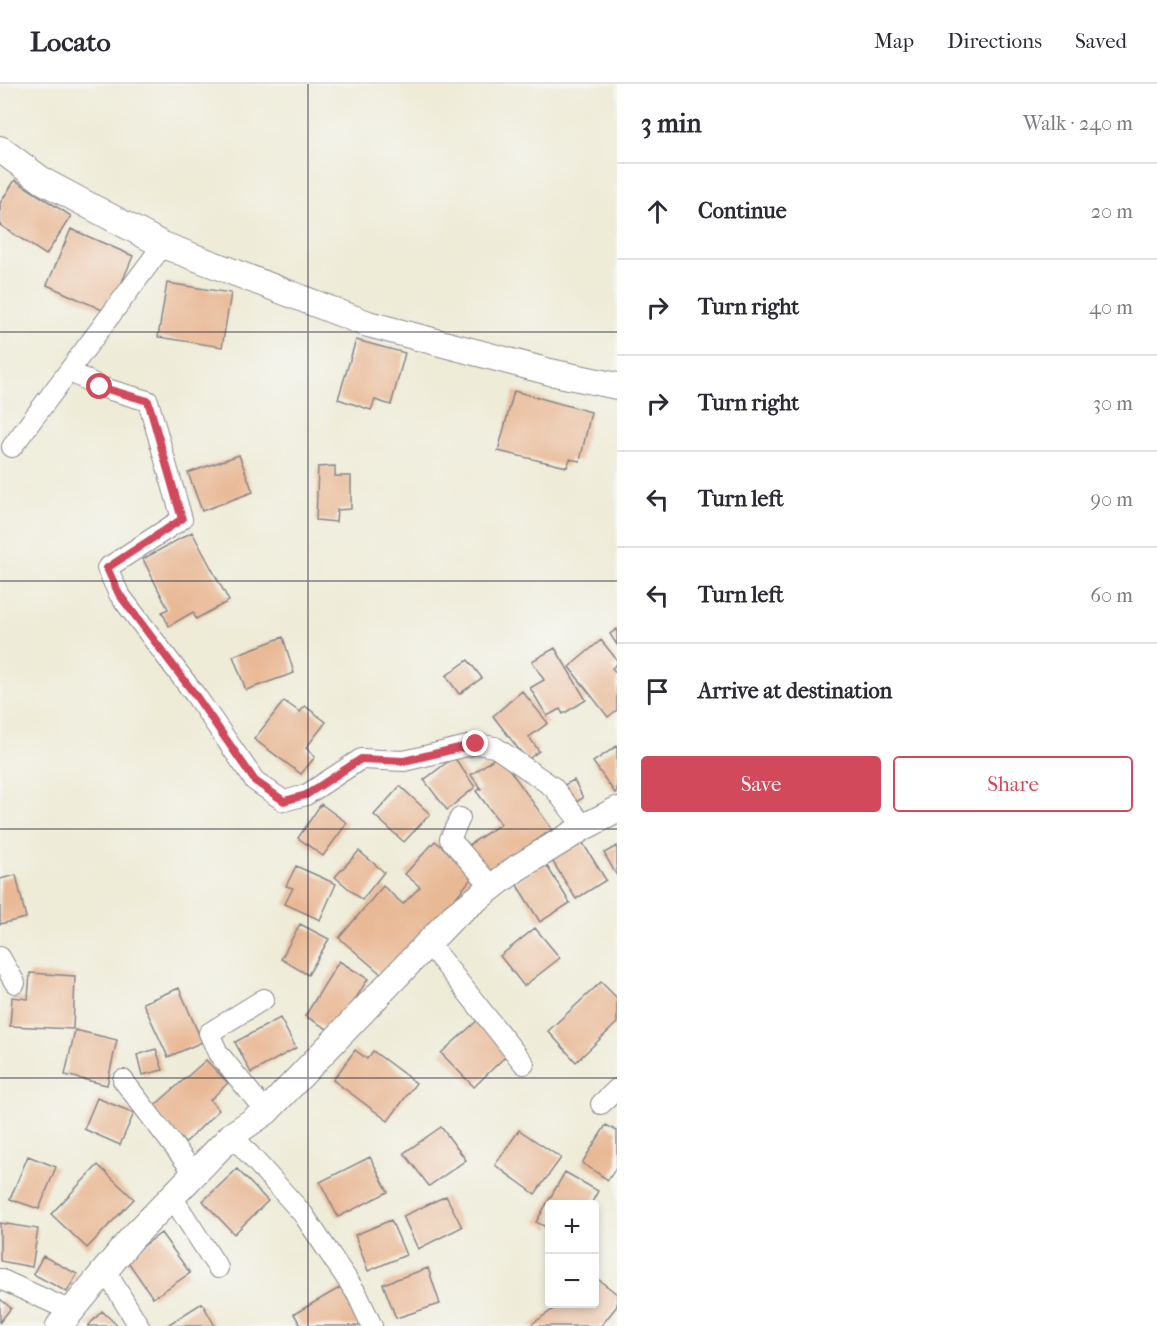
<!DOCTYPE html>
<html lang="en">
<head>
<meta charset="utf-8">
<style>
	body { margin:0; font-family:"IM FELL French Canon",serif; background:#f7f7f7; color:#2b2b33 }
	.controls { position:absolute; right:18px; bottom:18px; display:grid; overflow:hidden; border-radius:6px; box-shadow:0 3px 9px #0003 }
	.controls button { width:54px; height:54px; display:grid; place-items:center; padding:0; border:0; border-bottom:2px solid #e1e1e2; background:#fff; color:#2b2b33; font:30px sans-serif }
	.stop { position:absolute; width:18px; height:18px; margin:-14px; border:4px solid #d1495b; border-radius:50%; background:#fff }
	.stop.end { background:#d1495b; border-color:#fff; box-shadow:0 2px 6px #0008 }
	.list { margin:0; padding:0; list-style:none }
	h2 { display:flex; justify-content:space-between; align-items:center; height:78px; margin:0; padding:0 24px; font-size:26px }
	h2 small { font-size:20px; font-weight:400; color:#7c7c81 }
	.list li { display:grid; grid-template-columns:39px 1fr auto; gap:18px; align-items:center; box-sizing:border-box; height:96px; padding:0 24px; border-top:2px solid #e1e1e2 }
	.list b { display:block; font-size:22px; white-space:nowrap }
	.list em { font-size:20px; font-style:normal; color:#7c7c81 }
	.actions { display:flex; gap:12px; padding:18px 24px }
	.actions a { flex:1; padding:14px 0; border:2px solid #d1495b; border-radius:6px; text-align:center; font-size:21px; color:#d1495b }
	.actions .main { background:#d1495b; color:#fff }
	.icon { flex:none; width:33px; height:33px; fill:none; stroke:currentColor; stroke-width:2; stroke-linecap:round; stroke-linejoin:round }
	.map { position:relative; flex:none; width:617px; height:1242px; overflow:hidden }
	header { display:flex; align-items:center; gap:36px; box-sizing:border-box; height:84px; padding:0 30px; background:#fff; border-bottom:2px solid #e1e1e2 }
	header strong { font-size:28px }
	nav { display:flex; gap:33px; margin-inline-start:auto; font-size:21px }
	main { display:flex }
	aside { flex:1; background:#fff }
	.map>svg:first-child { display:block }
	.building { fill:#e9b996 }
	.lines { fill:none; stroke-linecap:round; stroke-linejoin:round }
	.minor-casing { stroke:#888689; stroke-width:22 }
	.tertiary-casing { stroke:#888689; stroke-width:28 }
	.minor { stroke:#fff; stroke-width:20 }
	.tertiary { stroke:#fff; stroke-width:26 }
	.route { stroke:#d1495b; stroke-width:8 }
	.grid { fill:none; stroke:#22223b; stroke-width:1.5; stroke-opacity:0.55 }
</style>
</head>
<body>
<header>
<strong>Locato</strong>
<nav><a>Map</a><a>Directions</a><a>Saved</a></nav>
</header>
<main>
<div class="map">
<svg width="617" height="1242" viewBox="0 0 617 1242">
	<rect width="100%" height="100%" fill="#f6f6f2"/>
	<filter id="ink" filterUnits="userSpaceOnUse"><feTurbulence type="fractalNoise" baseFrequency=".0167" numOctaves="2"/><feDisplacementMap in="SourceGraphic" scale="12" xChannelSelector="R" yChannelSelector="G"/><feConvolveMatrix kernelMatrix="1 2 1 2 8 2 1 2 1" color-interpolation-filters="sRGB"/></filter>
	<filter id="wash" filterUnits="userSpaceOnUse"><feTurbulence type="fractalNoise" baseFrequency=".008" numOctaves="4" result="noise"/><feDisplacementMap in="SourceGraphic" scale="24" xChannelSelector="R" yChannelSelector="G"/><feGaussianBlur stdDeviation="1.35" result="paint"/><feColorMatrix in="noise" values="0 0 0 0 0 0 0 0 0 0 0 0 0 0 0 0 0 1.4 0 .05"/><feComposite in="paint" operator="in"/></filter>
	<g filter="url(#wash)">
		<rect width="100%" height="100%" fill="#eeebd7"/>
		<g id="blocks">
			<!-- building -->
			<path class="building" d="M15,96l56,36 -25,39 -46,-30v-22z
				M71,145l62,27 -24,57 -62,-28z
				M167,199l64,10 -9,54 -64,-10z
				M356,256l49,13 -14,52 -16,-5 -4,10 -33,-11z
				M514,307l77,21 -11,49 -10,-2 -3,8 -69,-16z
				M239,371l14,37 -51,19 -14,-38z
				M335,382v10h16v33l-14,1 -1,12 -20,-2 2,-53z
				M192,448l37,69 -33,18 -3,-7 -24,14 -7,-14 6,-3 -25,-50z
				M617,545v16l-7,-11z
				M283,553l11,36 -48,17 -13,-34z
				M601,556l16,20v4l-5,4 5,6v36l-9,7 -39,-50z
				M555,564l31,52 -23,14 -3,-5 -13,7 -17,-28 14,-8 -12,-19z
				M468,576l14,18 -23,16 -13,-18z
				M522,607l26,32 -19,14 10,14 -12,9 -34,-44z
				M284,617l16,11 5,-6 21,16 -20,26 9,9 -14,17 -47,-35z
				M617,662v45l-2,2 -22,-31z
				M499,671l53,74 -63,46 -22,-29 34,-22 -25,-33 5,-2 -10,-14z
				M454,673l21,30 -28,23 -23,-30z
				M574,696l9,18 -9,5 -10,-18z
				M400,702l30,28 -26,28 -30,-27z
				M321,720l26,19 -24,33 -25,-18z
				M581,756l25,40 -30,19 -25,-40z
				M435,757l40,33 -87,106 -49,-42 44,-52 20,18 17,-17 -15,-13z
				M617,762v30l-13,-23z
				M359,767l25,21 -22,28 -27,-23z
				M545,779l25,40 -30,19 -25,-40z
				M296,782l40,18 -16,36 -35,-16 8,-16 -7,-2z
				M16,791l10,43 -26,6v-45z
				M300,840l29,15 -21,36 -27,-16z
				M535,844l25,30 -36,28 -24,-30z
				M339,877l29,18 -34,54 -29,-17z
				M30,889l45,3 -2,53 -63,-3 2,-29 16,2z
				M601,898l16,16v25l-41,39 -28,-31z
				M179,904l23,54 -34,15 -25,-54z
				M280,934l16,30 -45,25 -16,-31z
				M479,935l31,33 -36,35 -33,-34z
				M75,946l42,10 -10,45 -42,-10z
				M156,965l7,21 -21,5 -5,-20z
				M355,966l12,9 6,-8 43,32 -28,38 -55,-41z
				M206,976l22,23 -18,17 9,10 -34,33 -33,-35z
				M97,1014l37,15 -14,32 -36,-16z
				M606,1041l11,6v35l-9,14 -26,-17z
				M441,1043l25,33 -37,26 -25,-33z
				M519,1046l42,28 -26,36 -40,-29z
				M28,1072l28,11 -17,42 -29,-10z
				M370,1073l18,35 -50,25 -18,-35z
				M98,1081l36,34 -47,49 -36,-34z
				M237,1085l31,32 -34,33 -31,-33z
				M565,1088l33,19 -7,13h-41v25l-14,-7z
				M446,1112l16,31 -44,22 -15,-33z
				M391,1136l15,35 -38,16 -13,-36z
				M0,1139l38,6 -6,38 -32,-6z
				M161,1149l29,40 -37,25 -27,-39z
				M43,1172l34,18 -10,18 -34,-18z
				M428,1184l12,36 -44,14 -13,-34z
				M594,1192l23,18v12l-16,20h-72l32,-22h33z
				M341,1203l22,39h-62l-7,-12z
				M0,1215l11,9 -11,14z
				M202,1219l13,23h-49z
				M102,1227l16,15h-30z"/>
		</g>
	</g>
	<g filter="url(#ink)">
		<use href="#blocks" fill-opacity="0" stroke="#888689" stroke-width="1.5"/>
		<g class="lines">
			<defs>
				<path id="minor" d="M69,287l31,16 48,14 34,118 -75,49 12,26 77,102 59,85 29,20 22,-6 55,-36 43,2 72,-17 19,3 58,40 31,40
					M12,363l151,-202
					M460,734l-10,21 42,48
					M428,859l96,121
					M0,873l15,26
					M264,915l-55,34 9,20 48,59
					M123,996l72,94
					M601,1020l16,-15
					M232,1051l71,79 54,80 15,32
					M172,1113l46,71
					M105,1186l34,56
					M0,1195l71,32"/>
				<path id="tertiary" d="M0,65l43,32 120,64 205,79 182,48 67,14
					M59,1242l72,-87 101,-104 34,-23 188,-196 63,-48 67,-41 33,-17"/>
			</defs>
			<!-- minor casing -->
			<use href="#minor" class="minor-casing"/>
			<!-- tertiary casing -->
			<use href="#tertiary" class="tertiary-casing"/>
			<!-- minor -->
			<use href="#minor" class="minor"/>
			<!-- tertiary -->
			<use href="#tertiary" class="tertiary"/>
		</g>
	</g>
	<g class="lines" filter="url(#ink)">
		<!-- route -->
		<path class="route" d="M100,303l48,14 34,118 -75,49 12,26 77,102 59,85 29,20 22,-6 55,-36 43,2 72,-17"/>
	</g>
	<!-- grid -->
	<path class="grid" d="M308,0v1242M0,248h617M0,497h617M0,745h617M0,994h617"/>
</svg>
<div class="controls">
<button>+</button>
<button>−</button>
</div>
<div class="stop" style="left:100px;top:303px"></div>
<div class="stop end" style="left:476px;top:660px"></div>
</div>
<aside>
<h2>3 min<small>Walk · 240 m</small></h2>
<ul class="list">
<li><svg class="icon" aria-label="ahead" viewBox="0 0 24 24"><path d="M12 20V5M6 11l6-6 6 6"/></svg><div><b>Continue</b></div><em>20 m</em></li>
<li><svg class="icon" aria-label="right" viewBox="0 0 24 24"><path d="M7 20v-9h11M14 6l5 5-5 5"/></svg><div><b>Turn right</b></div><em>40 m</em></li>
<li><svg class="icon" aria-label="right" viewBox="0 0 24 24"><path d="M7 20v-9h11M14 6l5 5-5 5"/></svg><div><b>Turn right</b></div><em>30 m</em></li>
<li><svg class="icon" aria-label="left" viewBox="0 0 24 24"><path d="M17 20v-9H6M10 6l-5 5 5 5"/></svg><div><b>Turn left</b></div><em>90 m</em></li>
<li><svg class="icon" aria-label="left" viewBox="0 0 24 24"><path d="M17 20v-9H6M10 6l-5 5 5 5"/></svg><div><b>Turn left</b></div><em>60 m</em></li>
<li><svg class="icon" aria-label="arrive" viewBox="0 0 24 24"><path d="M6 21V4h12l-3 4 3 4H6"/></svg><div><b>Arrive at destination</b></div></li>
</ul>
<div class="actions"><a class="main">Save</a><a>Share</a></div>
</aside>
</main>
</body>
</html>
